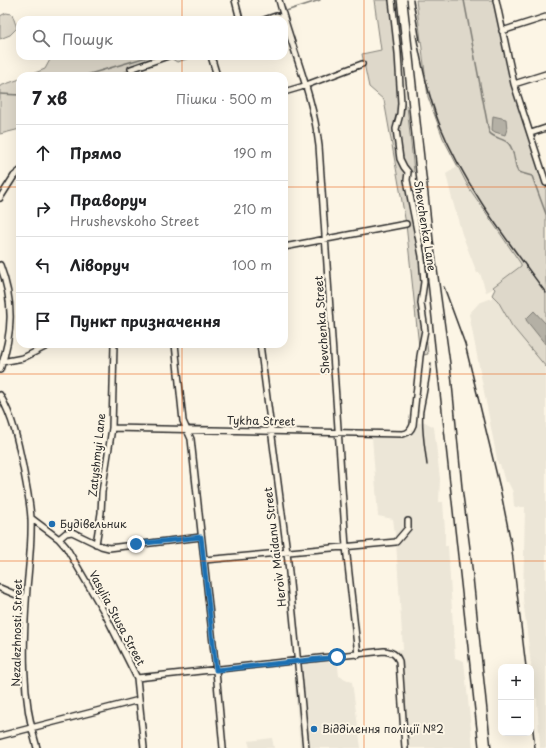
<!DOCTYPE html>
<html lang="uk">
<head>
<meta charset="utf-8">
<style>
	body { margin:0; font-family:"Playpen Sans",sans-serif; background:#f6f6f6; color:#202124 }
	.controls { position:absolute; right:12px; bottom:12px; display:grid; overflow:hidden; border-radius:8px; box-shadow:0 4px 16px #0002 }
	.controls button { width:36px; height:36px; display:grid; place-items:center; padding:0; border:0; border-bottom:1px solid #e0e0e0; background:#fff; color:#202124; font:20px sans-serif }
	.stop { position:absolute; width:12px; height:12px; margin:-9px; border:3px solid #1f6fb2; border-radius:50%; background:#fff }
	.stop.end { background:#1f6fb2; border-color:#fff; box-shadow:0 1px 4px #0008 }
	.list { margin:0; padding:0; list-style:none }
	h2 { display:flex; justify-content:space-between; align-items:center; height:52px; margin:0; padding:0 16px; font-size:17px }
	h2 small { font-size:13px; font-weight:400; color:#757577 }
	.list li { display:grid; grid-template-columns:26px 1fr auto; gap:12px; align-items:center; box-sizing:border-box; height:56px; padding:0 16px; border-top:1px solid #e0e0e0 }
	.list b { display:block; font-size:15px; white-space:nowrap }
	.list p { margin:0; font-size:13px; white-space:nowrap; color:#757577 }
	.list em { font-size:13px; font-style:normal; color:#757577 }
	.icon { flex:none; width:22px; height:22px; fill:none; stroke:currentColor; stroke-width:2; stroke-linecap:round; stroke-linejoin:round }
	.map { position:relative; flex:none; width:546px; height:748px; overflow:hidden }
	.search { position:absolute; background:#fff; box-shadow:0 4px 16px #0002; left:16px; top:16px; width:272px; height:44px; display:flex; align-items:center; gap:10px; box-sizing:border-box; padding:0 14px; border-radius:12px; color:#757577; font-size:15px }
	.panel { position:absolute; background:#fff; box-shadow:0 4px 16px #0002; left:16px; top:72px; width:272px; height:276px; border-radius:12px }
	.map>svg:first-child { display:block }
	.built { fill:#ece6d7 }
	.green { fill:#ded8ca; stroke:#84827a }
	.water { fill:#b4b0a5; stroke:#7d7b74 }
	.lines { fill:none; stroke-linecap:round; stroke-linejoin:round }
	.stream { stroke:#7d7b74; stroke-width:1.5 }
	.minor-casing { stroke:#2b2b2b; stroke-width:8 }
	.minor { stroke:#fcf5e5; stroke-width:5 }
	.rail { stroke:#2b2b2b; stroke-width:1.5 }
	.route { stroke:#1f6fb2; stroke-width:5 }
	.grid { fill:none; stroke:#e8590c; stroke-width:1; stroke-opacity:0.55 }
	.poi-dot { fill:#1f6fb2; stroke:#fcf5e5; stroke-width:1.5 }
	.labels { text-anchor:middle; stroke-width:4; stroke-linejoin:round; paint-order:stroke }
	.street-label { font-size:11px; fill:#2b2b2b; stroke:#fcf5e5 }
	.poi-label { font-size:11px; fill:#2b2b2b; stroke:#fcf5e5; text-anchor:start }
</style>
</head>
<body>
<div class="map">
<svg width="546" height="748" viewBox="0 0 546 748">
	<rect width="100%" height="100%" fill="#fcf5e5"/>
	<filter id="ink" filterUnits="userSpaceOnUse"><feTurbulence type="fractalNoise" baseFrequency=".025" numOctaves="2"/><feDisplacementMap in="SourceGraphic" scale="8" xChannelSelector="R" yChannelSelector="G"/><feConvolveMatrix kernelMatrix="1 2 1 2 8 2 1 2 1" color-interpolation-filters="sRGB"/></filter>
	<g filter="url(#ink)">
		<!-- built -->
		<path class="built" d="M457,167l22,37 42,60v2l-30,24 -5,2 -6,-19h-3l-15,-39 -11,-39 -5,-21z
			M493,291l53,23v434h-6l-3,-49 -2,-1 -12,-99 2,-92h-11l-1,-15 -5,-10h-3l-5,-18h-2l-29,-150 10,-11 13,-5z
			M425,422l9,5 6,52 -1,23h4l2,28v16h3l7,112 9,3 9,87h-68l-8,-98 6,-1 -7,-107 -3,-23 -15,-3 -6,-79h39l6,-14z
			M337,657l2,19 13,6 9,66h-61l-6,-68 4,-1 -1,-18z
			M272,738l2,10h-24l-2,-7z"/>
		<!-- green -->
		<path class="green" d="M374,0h18l9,103 6,3 7,66h-6l14,84v39l6,59 -8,2 -14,-132 -22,-124 -15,-13 -7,-33 19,-4z
			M416,0h80l18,84 32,99v184l-34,-41 -14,-25 -6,-6 3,-6 -2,-2 28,-21v-2l-52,-76 -26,-50 -15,-41z
			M6,13l6,1 5,14 -7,7 -10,4v-23z
			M52,56h145l-20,6 -10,-6 -54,20h-86l18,-7z
			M20,79v50l-20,5v-48z"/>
		<!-- water -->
		<path class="water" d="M493,116l13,3 1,10 -2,6 -10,-3 -3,-2z
			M534,311l12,13v21l-20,-25 1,-2z"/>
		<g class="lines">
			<!-- stream -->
			<path class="stream" d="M464,0l25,132c5,7 15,6 20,12 6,7 5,20 9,28l14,4 14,38
				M286,11l34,-11
				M83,76l67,-20
				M0,94l20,1"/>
			<defs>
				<path id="minor" d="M235,0l5,20
					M279,0c13,49 34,95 40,146l27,401 12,108
					M496,0l18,84 32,99
					M264,20l12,-4 8,2
					M502,31l44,-14
					M211,56l6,20
					M131,69l37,-13
					M514,84l32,-10
					M284,92l17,-5 61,-23
					M531,133l15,-5
					M0,198l14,-22 6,-5
					M284,247l122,-23
					M0,265c14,37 13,67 0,105
					M175,344l8,77 8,18 25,232 7,77
					M260,344l27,208 19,196
					M2,362l21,-4 28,-14
					M0,395c13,23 18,46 23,72 3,17 7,34 8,51 1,23 -2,47 -4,70 -4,53 -6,109 10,160
					M112,428l291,6c6,-1 8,-4 10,-9l7,-69 5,-26 -4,-27 3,-21 -2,-26 -15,-76 1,-8 -4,-5 -4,-8 -4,-30 4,-15 1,-11 -3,-50 -6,-53
					M31,518l28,21 7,8 38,65 33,66 7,70
					M59,539l7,-6 6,-1 29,14 8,2 92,-11
					M96,544l5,-31 1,-21 10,-64 2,-84
					M204,560l192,-18 12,-14v-7
					M0,588l26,11
					M137,678l247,-27c8,1 12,3 15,10l6,87
					M0,736l139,-36"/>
			</defs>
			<!-- minor casing -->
			<use href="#minor" class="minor-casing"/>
			<!-- minor -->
			<use href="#minor" class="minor"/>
			<!-- rail -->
			<path class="rail" d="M397,0l82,748
				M407,0l26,239 17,124 12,124 8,61 21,200
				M413,0l7,41
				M416,35c6,30 12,60 23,88 25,62 68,117 107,170
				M444,287l21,57 35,144 11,55 15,124
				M427,465c-2,-18 -6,-36 -4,-53 3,-17 7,-33 8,-49
				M531,713l4,35"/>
		</g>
	</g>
	<g class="lines" filter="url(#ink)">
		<!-- route -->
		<path class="route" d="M136,544l65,-7 15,133 121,-13"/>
	</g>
	<!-- grid -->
	<path class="grid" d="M182,0v20M364,0v748M182,56v20M0,187h20M284,187h262M182,344v404M0,374h546M0,561h546"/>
	<!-- markers -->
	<g class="poi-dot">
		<circle cx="52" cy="524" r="4"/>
		<circle cx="314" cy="729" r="4"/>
	</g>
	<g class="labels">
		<!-- street labels -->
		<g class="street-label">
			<text transform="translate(425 226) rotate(81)" y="4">Shevchenka Lane</text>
			<text transform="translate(322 325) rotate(-94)" y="4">Shevchenka Street</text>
			<text transform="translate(261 421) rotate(1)" y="4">Tykha Street</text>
			<text transform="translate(97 455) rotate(-84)" y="4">Zatyshmyi Lane</text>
			<text transform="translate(275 547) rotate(-97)" y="4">Heroiv Maidanu Street</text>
			<text transform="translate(117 618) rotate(62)" y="4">Vasylia Stusa Street</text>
			<text transform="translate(17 633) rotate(-89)" y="4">Nezalezhnosti Street</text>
		</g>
		<!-- poi labels -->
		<g class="poi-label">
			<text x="60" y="528">Будівельник</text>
			<text x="322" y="733">Відділення поліції №2</text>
		</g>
	</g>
</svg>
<div class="controls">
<button>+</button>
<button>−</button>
</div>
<div class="stop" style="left:337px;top:657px"></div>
<div class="stop end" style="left:136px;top:544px"></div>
<div class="search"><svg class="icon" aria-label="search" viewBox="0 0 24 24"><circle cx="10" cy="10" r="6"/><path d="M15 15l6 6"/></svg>Пошук</div>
<section class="panel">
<h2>7 хв<small>Пішки · 500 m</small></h2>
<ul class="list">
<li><svg class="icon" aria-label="ahead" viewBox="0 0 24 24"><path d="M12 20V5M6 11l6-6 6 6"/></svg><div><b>Прямо</b></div><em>190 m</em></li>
<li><svg class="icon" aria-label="right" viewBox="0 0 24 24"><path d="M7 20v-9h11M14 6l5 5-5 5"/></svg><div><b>Праворуч</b><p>Hrushevskoho Street</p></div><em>210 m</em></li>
<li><svg class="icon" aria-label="left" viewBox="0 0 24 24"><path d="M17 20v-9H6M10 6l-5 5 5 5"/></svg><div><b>Ліворуч</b></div><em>100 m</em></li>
<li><svg class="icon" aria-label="arrive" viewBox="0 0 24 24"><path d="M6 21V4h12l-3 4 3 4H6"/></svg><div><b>Пункт призначення</b></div></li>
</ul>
</section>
</div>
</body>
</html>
